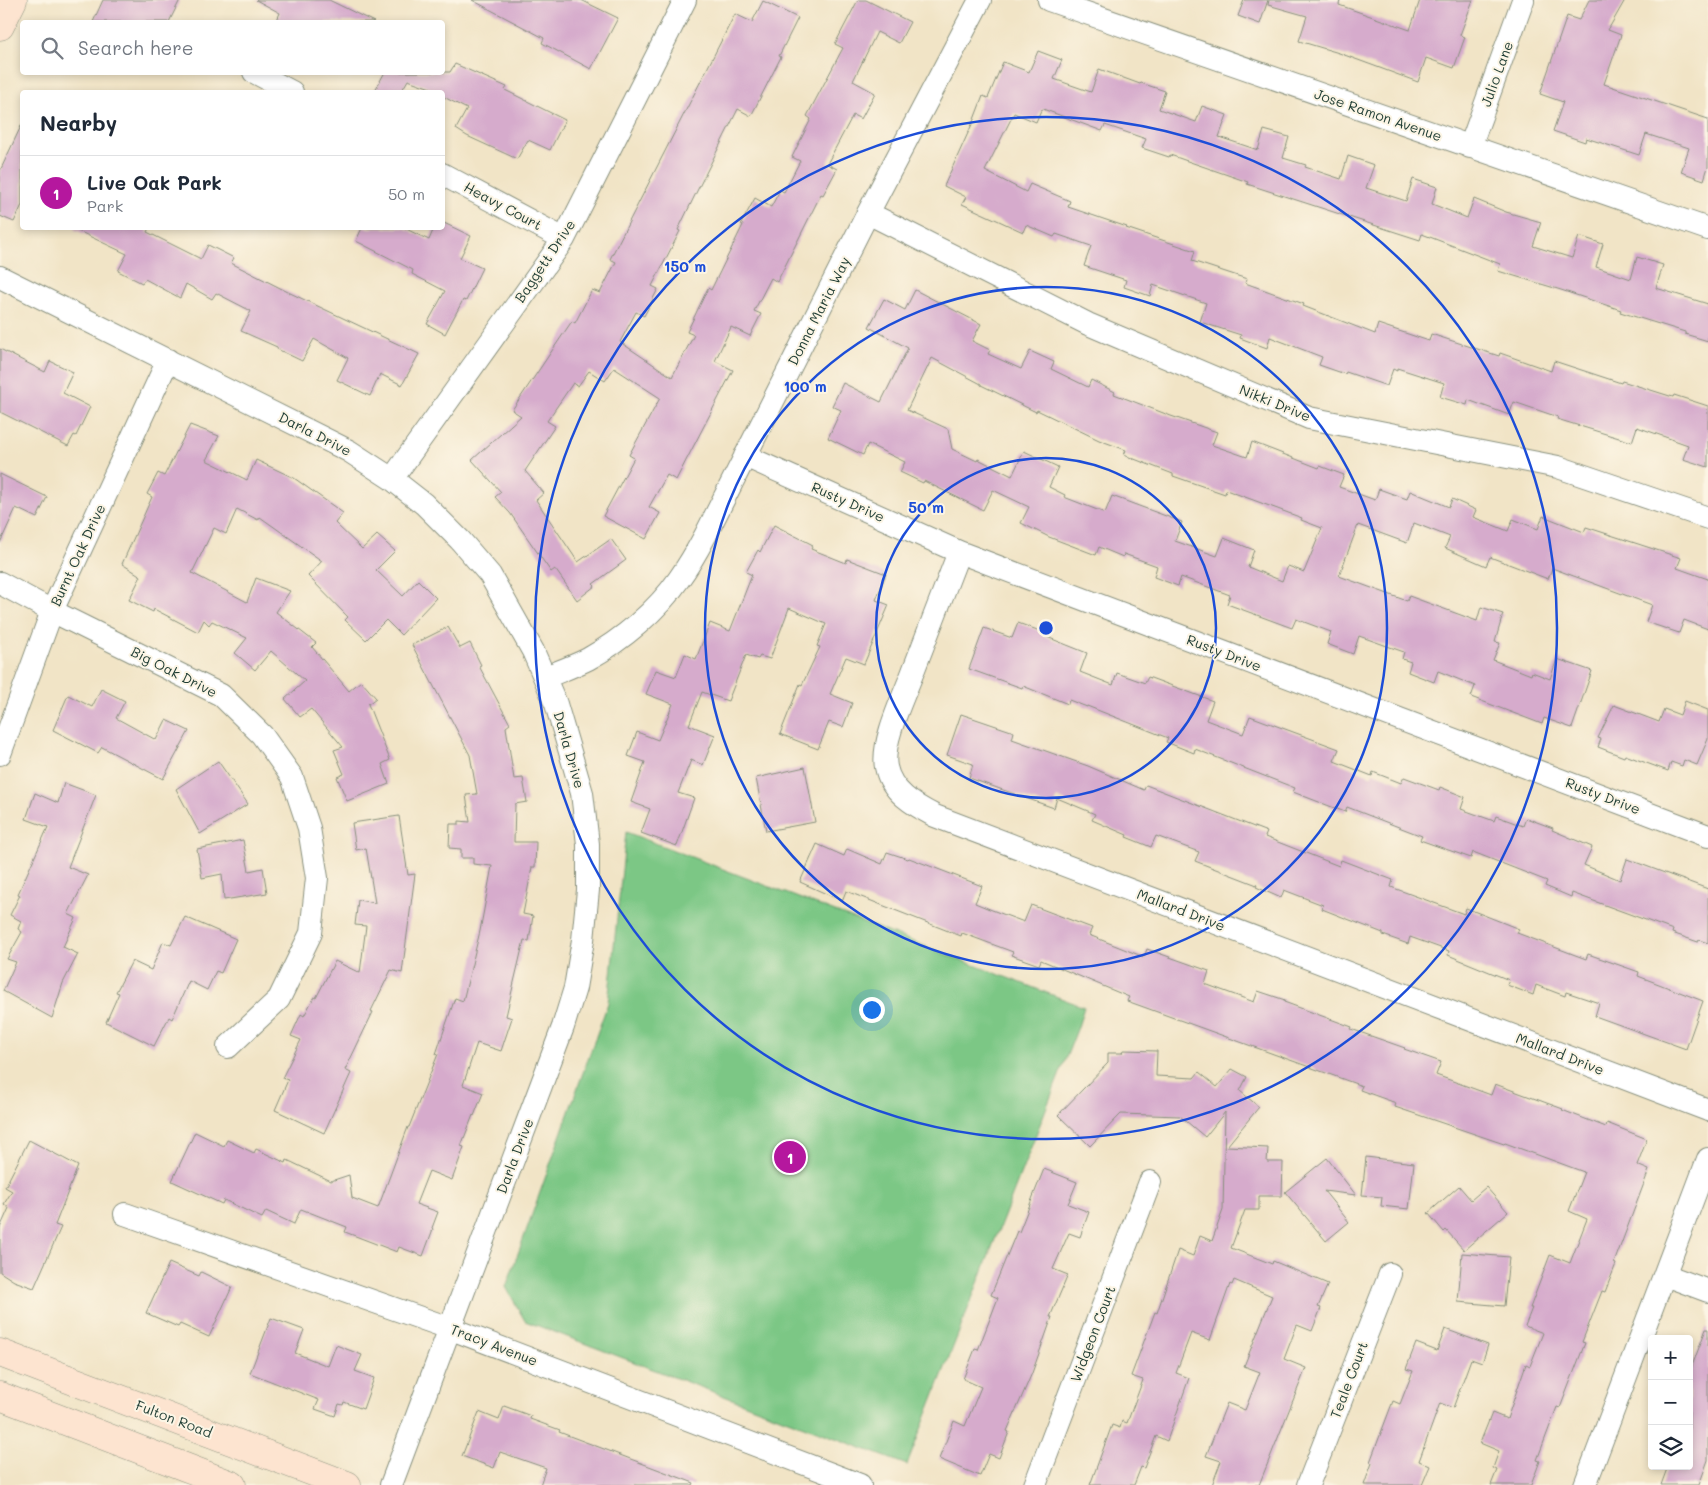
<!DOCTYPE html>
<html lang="en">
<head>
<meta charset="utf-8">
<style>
	body { margin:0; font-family:Mali,sans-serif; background:#f2f2f3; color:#1f2937 }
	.controls { position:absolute; right:15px; bottom:15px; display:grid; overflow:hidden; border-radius:5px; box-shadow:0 2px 8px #0003 }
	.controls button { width:45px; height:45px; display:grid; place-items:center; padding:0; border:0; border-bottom:1px solid #e0e1e3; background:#fff; color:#1f2937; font:25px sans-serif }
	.you { position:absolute; left:871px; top:1009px; width:18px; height:18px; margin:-12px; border:4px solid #fff; border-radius:50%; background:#1a73e8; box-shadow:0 0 0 8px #1a73e833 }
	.badge { display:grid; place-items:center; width:32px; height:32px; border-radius:50%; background:#b5179e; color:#fff; font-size:16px; font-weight:700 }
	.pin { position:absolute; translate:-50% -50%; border:2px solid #fff; box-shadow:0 1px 5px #0006 }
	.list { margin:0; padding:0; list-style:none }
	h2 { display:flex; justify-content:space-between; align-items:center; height:65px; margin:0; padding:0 20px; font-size:21px }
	h2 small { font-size:16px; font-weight:400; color:#747a83 }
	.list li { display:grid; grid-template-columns:32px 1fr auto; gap:15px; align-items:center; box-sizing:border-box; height:75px; padding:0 20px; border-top:1px solid #e0e1e3 }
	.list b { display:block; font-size:19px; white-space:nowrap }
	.list p { margin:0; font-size:16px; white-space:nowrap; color:#747a83 }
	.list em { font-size:16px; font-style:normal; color:#747a83 }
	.icon { flex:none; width:28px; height:28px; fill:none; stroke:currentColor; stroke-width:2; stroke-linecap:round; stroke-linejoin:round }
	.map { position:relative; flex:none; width:1708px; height:1485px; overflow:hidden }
	.search { position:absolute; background:#fff; box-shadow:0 2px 8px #0003; left:20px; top:20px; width:425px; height:55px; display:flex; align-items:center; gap:12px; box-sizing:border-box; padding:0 18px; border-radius:5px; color:#747a83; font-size:19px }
	.panel { position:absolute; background:#fff; box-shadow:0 2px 8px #0003; left:20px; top:90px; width:425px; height:140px; border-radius:5px }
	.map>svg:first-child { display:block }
	.green { fill:#7bc785; stroke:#4d825c }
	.building { fill:#d6abcc; fill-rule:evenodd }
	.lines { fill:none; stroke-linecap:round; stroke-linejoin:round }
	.minor-casing { stroke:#88907d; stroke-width:24 }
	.secondary-casing { stroke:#88907d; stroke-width:29 }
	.minor { stroke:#fff; stroke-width:22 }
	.secondary { stroke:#fde4d0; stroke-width:28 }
	.ring { fill:none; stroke:#1d4ed8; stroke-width:2.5 }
	.labels { text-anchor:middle; stroke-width:4; stroke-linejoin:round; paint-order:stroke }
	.street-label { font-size:14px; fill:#1f3d34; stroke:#fcf5e5 }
	.centre { fill:#1d4ed8; stroke:#fcf5e5; stroke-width:2.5 }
	.ring-label { font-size:15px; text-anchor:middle; font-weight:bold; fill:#1d4ed8; stroke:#fcf5e5; stroke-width:4; stroke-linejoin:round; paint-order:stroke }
</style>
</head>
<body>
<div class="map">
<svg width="1708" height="1485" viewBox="0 0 1708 1485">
	<rect width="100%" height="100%" fill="#fcf5e5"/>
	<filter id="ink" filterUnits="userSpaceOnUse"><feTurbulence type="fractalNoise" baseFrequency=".02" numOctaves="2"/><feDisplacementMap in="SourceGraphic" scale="10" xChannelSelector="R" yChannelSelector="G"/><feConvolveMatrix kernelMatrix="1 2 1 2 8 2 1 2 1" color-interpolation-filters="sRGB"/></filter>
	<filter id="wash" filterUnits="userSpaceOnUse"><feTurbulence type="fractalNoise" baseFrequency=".0096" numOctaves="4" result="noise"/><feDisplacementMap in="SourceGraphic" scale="20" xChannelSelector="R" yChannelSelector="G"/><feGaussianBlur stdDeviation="1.12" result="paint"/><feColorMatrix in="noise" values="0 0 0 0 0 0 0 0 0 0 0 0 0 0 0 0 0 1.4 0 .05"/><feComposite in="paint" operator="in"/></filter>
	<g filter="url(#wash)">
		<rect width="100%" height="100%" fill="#f1e4c6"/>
		<!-- green -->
		<path class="green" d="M626,832l458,175 -6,20 -171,438 -382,-144 -19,-34 102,-284z"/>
		<g id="blocks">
			<!-- building -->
			<path class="building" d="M103,0h77l-11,22h-76z
				M256,0h73l45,22h-98l4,-9z
				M472,0h109l37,18 -27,51 -49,-26 2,-5z
				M858,0h8l44,22 -11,21 -22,-11 -24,49 22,12 -14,26 -8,-4 -17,32 -9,17 10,5 -14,26 -2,-1 -44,88 -6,-4 -17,33 7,3 -11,22 -19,-9 -16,34 18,9 -57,110 -9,-5 -18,32 11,6 -14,26 -43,-23 31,-58 -5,-3 31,-57 -46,-30 -9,13 -16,-10 -11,15 -5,-3 -26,38 8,5 -30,45 19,22 -8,7 42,62 33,-23 15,21 -33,24 2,2 -18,14 -22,-31 -4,3 -41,-59 -15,-16 6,-5 -29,-32 49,-44 -9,-6 60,-89 3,2 17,-33 8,3 16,-31 -6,-3 125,-245 17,8 11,-21 35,17 -19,38 2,1 -30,59 -13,-7 -41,82 -19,39 2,1 -28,55 6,3 -14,27 -8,-4 -16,30 52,35 22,-42 -7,-3 21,-44 3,2 32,-65 -2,-1 14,-26 16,9 9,-17 4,2 16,-31 -8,-4 19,-38 -4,-3 36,-68 -8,-4z
				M1244,0h24l-8,24 -22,-8z
				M1269,0h71l-1,5 71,25 10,-30h53l-13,35 5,2 -11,31 -28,-10 -8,24 -79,-29 -40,-12 8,-25 -39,-11z
				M1589,0h36l-17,30 13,5 -17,49 104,35v48l-4,13 -23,-8 8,-24 -43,-14 -7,21 -53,-17 -1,4 -32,-11 10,-29 -23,-8 27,-78 12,4z
				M1038,51l24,9 -8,19 37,13 8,-23 41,15 1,-1 24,8 -6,18 37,13 6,-16 25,9 -8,22 39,13 6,-20 25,7 -6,21 23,7 -1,2 36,12 7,-23 26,9 -8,23 40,13 7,-22 24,8 -5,17 35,14 7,-19 32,13 35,10 -8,24 39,12 7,-22 24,8 -7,23 35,12 6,-22 26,8 -7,23 52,16v37l-23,-7v-2l-65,-20 1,-2 -60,-20 -63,-19 2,-7 -78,-30 -2,6 -173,-56 1,-2 -78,-27 -1,2 -27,-9 4,-9 -41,-14 -3,6 -59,-22 -2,1 -5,12 -22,-9 -29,58 41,21 4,-8 40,17 -2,6 59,20 -1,1 69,23 -3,10 55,18 -2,4 59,21 -1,2 72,28 3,-10 51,17 2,-7 68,22 1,-3 51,18 3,-10 67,22 1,-2 51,16 1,-2 34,11v61l-25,-8 5,-14 -51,-18 -5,15 -75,-23 1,-2 -44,-15 -5,13 -41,-15 -1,5 -27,-8 4,-14 -47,-15v3l-4,-2 -6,17 -41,-14 -1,2 -26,-9 3,-8 -52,-20 -3,11 -27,-10 1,-3 -41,-13 6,-19 -53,-18 -3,11 -26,-9 2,-7 -42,-14 7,-20 -35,-12 -2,3 -28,-12 -3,7 -61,-28 4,-7 -22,-11 29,-64 10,-26 5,2 15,-36 26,10z
				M455,64l52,23 -2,3 60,30 -15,30 -22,-10 -11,19 -50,-23 -11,-7 11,-20 -25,-13v-4l-34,-12 -7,12h-27l11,-20h65z
				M22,124v81l-8,17 -14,-6v-45z
				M442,222l29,14 -11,22 22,10 -16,33 -3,-1 -18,34 -18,-10 18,-33 -33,-17 1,-4 -57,-29 6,-13h42l25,12 5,-12h8z
				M72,228h77l-2,4 54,27 7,-14 26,13 -3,5 57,29 131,62 -17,31 -22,-11 -10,22 -33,-16 11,-22 -34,-19 -12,22 -25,-12v-2l-36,-16 10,-20 -35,-18 -4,6 -26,-15 -6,14 -35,-19 -3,4 -24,-12 9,-17z
				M915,290l66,34 -9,17 18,9 -2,4 33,15 9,-18 24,11 -3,7 37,18 3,-7 24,12 -1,2 57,22 46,16 -5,13 35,12 5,-15 67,26 1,-2 24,9 -5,12 36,13 4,-11 28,10 3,-8 39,16 3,-8 24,11 -3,7 35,14 5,-12 25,10 5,-13 41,16 2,-5 95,31 -4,10 31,11v50l-24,-9 -5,13 -33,-11 6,-17 -100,-37 -4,11 -58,-22 -4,9 -41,-18 5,-11 -36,-14 -7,20 -49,-18 -19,51 68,25 2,-5 68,25 4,-14 22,7 -8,28 5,1 -7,17 38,15 1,-3 18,7 7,-20 35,12 -20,57 -28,-10 -2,6 -71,-27 4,-11 -37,-15 -4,11 -26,-10 3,-10 -9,-3 2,-7 -45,-16 -6,18 -26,-10 4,-12 -35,-13 -4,9 -65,-24 3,-9 -49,-18 -3,9 -24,-9 3,-11 -33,-12 -1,3 -24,-10 -3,8 -47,-18 -28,-14 8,-16 -36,-17 -10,20 -59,-29 -1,2 -23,-11 5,-10 -37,-18 -5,11 -35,-17 13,-28 -9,-4 11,-23 38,19 27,-54 -39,-21 15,-28 21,11zM932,358l49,26v1l55,27 1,-2 62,30 27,10 -2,5 49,19v2l52,18 1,-4 76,28 -1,2 21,8 -18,44 -16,-6 -6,15 -34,-14 6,-17 -30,-12 -7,18 -42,-15 7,-19 -70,-26 -7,17 -41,-16 1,-2 -16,-8 9,-20 -34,-16 -12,25 -34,-17 -1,2 -25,-12 -4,-20 -41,-19z
				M0,349l45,23 5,-11 23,11 -10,21 27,14 -14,29 -2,-1 -6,11 -68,-34z
				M190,425l29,11 -13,24 41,20 9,-20 38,18 49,35 -8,10 27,26 15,-14 18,16 -19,19 27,26 15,-16 18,18 -35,37 -15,-15 -20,20 -21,-20 3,-3 -40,-41 14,-15 -62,-44 -2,3 -21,-11 -11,25 -12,-6 -22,45 55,29 9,-24 34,13 -14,21 40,31 -4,4 37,44 12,-10 15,17 -8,6 22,56 -8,4 7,20 -42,17 -10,-24 7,-3 -10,-24 9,-3 -32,-38 -11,8 -15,-18 20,-18 -34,-30 -16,19 -20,-17 12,-15 -35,-17 -3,4 -5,-5 -6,12 -44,-23 -1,3 -24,-12 12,-24 -19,-12 30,-67 -5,-3 11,-21 6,3z
				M0,474l47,23 -10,21 -21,-10 -16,35z
				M774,525l39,20 -2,4 35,14 1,-4 39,15 -10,26 13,5 -25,59 -18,-7 -16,37 22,9 -9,24 -14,-5 -11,27 -38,-15 20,-50 2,1 18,-38 -3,-1 9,-22 -37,-16 -19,51 -10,-3 -2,3 -12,-4 -18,46 -26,-9 -13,33 26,10 -12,30 -12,-5 -13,33 16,5 -17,48 -36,-13 9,-24 -19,-7 14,-40 -17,-6 9,-24 21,8 15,-36 -27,-10 10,-24 20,7 9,-23 11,5 14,-36 20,8 22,-56 -6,-3 12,-22 2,2z
				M1018,623l25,9 -1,3 45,18 -7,19 33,13 4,-12 28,10 3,-6 65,24 -7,19 37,14 7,-18 89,33 -5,12 38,15 1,-4 28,11 3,-6 35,13 1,-3 25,10 -4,12 33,12 2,-5 27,10 3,-8 27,10 -1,2 40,17 -8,18 36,15 7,-21 81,30v54l-9,-3 -1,2 -26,-9 1,-3 -101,-37 -1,4 -26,-11 2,-5 -74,-29 -2,6 -51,-18 2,-4 -75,-29 -2,5 -52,-20 2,-4 -100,-39 -1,4 -28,-11 2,-4 -81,-32v1l-18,-7 -1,4 -45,-18 -1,2 -53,-19 15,-41 28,10z
				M448,627l12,21 10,-5 11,22 -2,1 31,58 -4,3 8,52 9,-1 4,24 -12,2 -1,38h22l-1,25h-3l-9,47 10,2 -4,25 -5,-1 -18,76 6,2 -11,33 -24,-8 -14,42 20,8 -9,23 -1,-1 -12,31 3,1 -12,33 -23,-9 -13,33 22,8 -6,16 1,1 -10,27 -24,-9 -2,5 -52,-20 2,-5 -46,-18 -7,15 -28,-13 -4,7 -38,-18 -2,4 -50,-23 23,-49 29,14 3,-6 27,13 2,-4 30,14 1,-3 44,21 18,-6 3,23 26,10 30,-81h1l29,-73h-2l19,-56 8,3 17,-70 12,-65 -19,-2v-6h-12v-9l-12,-1 1,-24h9v-3l11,1 -4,-27 11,-1 -7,-39 -58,-110z
				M101,689l24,12 -9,17 40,22 10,-20 23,11 -26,48 -61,-32 -4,6 -45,-23 15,-35 24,12z
				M1685,701l23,9v29l-11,26 -13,-5 -2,6 -11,-4 -3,9 -43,-16 -1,2 -26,-10 3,-8 -3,-1 16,-33 45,17 5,-13 16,6z
				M961,714l53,18 -2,7 76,27 56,24 2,-5 121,47 -2,5 74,29 2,-6 52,20 -2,7 73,27 2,-6 53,21 -2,4 69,26 2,-5 51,18 -1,4 65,25 -17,48 -91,-33 4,-13 -33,-11 -1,4 -29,-11 -3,10 -26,-10 2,-5 -61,-25 1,-4 -39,-14 -2,7 -25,-9v-2l-61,-24 1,-4 -39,-15 -3,8 -25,-11 1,-2 -62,-24 4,-9 -43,-16 -5,11 -25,-10 1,-2 -35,-15 3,-6 -38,-16 -3,10 -85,-30 4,-14 -26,-9z
				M218,761l30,43 -48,30 -24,-45z
				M805,767l10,55 -49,9 -10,-53z
				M64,783l32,12 -28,72 20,8 -20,39 8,4 -13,29 15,7 -15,29 -11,35 -49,-27 13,-29 -9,-3 15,-27 -4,-3 3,-8 -11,-6 10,-20 -2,-1 30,-67 -22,-8 9,-26 23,10z
				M399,816l9,59 7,-1 -13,99 -11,-3 -20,41 2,1 -28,58 6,3 -27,60 -49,-23 13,-30 -6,-2 19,-38 -10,-4 10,-22 3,2 10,-19 2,1 19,-37 25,12 6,-47 -11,-1 3,-25 17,3 -9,-55 -10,2 -4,-27z
				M243,840l6,31 14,-3 4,25 -43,7 -2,-26 -20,4 -5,-29z
				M817,844l27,12 3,-7 35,15 5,-12 21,7 1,-1 73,28 -7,17 17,7 32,12 7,-17 61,23 -3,7 55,22 3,-8 62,22 -4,13 49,18 4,-11 27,9 -1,2 68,25 -1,2 54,19 -1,1 37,13 -5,13 55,20 4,-11 68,25 -1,1 44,17 1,-4 40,16 -10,26 12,5 -35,93 2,1 -11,28 -3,-1 -20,51 3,1 -25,65 -3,-1 -20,53 3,1 -9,24h-40l6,-15 -4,-2 6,-17 -19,-8 12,-30 15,6 19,-55 4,2 13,-33 -18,-7 7,-18h-2l20,-53 20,8 17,-44 -18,-8 15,-39 -79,-29 -1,1 -109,-37 1,-4 -36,-13 2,-4 -235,-85 2,-4 -88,-37 -2,5 -28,-10 2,-3 -51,-19 -1,3 -115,-45 -4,10 -42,-19z
				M185,917l51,22 -15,34 -5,-2 -9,19 -18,-9 -17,38 -3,-2 -15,29 -48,-24 13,-29 -3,-1 16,-31 19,9 12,-28 8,3z
				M1123,1050l34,1 -1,25 38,2 5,-6 18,15 15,-18 15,8 -7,14 19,16 -32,39 41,2 -1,14h16l-1,34h-23v14h-14l-14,38 41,16 1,-3 55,23 -10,23 3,1 -9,23 -15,-6 -13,34 22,9 -47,117h-47l9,-24 -15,-5 21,-53 18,7 15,-38 -16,-6 28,-70 -38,-16 -2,5 -2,-1 -20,56 -19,-7 -15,40 13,5 -22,63 -11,-5 -12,32 -3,-1 -7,18h-44l22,-60 8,3 2,-7 5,2 16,-43 -12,-4 24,-64 2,1 21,-63 15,6 7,-20 12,5 11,-31 2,-98 -20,25 -25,-21 -59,-2 -31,32 -32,-31 50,-52v-10h14z
				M29,1140l49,26 -23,59 6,2 -27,61 -20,-7 -14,-9v-44l9,-20 -5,-4 8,-13 -7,-4z
				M1366,1157l48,6 -5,46 -28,-3 1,-9 -20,-2z
				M1327,1158l29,37 -32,-4 25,31 -23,19 -41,-49z
				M1044,1169l33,13 -9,22 21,8 -9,25 -11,-4 -16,36 15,6 -18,42h2l-20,56 -25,58 2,1 -10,26 -10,-4 -9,22 -41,-17 15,-38 11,5 16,-39 -18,-8 12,-30 3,1 20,-52 -7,-3 26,-64 2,1z
				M1459,1186l12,14 15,-13 22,25 -44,38 -18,-20 -2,2 -16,-19z
				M1462,1253l47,4 -5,49 -46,-4z
				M169,1263l30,13 2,-4 31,15 -23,50 -29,-13 -2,3 -32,-14z
				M271,1318l33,12 -9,23 33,13 8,-21 26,10 -7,16 19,7 -11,31 -19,-7 -1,3 -4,-1 -4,12 -20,-7 4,-9 -69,-27z
				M1445,1329l43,16 -6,18 -11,-4 -18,49 -13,-5 -21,58 11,5 -8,19h-58l8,-22 -2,-1 23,-61 7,3 13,-33 -7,-2 10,-26 21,8z
				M1706,1329h2v131l-9,25h-38l7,-19h21v-92z
				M504,1406l27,10 -1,3 30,11 -1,2 135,51 -1,2h-153l6,-17 -46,-16 -6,16 -32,-12 17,-44 20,8z"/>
		</g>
	</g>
	<g filter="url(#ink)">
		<use href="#blocks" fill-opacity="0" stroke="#88907d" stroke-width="1"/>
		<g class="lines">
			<defs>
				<path id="minor" d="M1049,0l659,229
					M254,72l38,20
					M1470,147l53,-147
					M442,174l122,65
					M868,213l220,111 221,94 249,49 150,51
					M0,277l349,174 43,28 32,25 36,36 30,35 43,76 23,53 26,89 6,51v46l-5,50 -8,48 -12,39 -172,458
					M745,456l214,96 749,284
					M392,479l172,-240 121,-239
					M959,552c-15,39 -30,78 -45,117 -9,25 -33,72 -28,98 5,25 28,38 49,49l773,294
					M0,583l52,28 169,84 41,40 30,42 17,51 8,50 -6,55 -32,66 -51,48
					M546,677c14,-6 28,-11 42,-18 34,-19 69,-48 91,-80 10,-14 18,-28 26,-43l163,-323 112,-213
					M0,754l52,-143 116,-251
					M125,1214l324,114 411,157
					M1665,1275l43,16
					M1035,1485l115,-303
					M1308,1485l82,-211
					M1585,1485l123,-326"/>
				<path id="secondary" d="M0,26l13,-26
					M0,1353l347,132
					M0,1396l232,89"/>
			</defs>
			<!-- minor casing -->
			<use href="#minor" class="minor-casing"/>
			<!-- secondary casing -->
			<use href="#secondary" class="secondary-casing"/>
			<!-- minor -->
			<use href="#minor" class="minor"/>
			<!-- secondary -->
			<use href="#secondary" class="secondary"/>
		</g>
	</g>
	<!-- distance rings -->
	<g class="ring">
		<circle cx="1046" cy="628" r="170"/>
		<circle cx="1046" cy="628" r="341"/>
		<circle cx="1046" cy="628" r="511"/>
	</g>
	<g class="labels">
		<!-- street labels -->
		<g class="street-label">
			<text transform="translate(1497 74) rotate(-70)" y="5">Julio Lane</text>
			<text transform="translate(1378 115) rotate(19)" y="5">Jose Ramon Avenue</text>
			<text transform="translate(503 206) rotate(28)" y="5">Heavy Court</text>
			<text transform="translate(545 261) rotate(-56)" y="5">Baggett Drive</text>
			<text transform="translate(819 311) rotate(-63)" y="5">Donna Maria Way</text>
			<text transform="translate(1275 403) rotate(22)" y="5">Nikki Drive</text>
			<text transform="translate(315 434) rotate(27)" y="5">Darla Drive</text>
			<text transform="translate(848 502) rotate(24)" y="5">Rusty Drive</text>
			<text transform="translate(78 555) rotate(-65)" y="5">Burnt Oak Drive</text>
			<text transform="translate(1224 653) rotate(21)" y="5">Rusty Drive</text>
			<text transform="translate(174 672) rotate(27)" y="5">Big Oak Drive</text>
			<text transform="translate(569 750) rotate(74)" y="5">Darla Drive</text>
			<text transform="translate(1603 796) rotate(21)" y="5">Rusty Drive</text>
			<text transform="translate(1181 910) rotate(21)" y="5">Mallard Drive</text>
			<text transform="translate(1560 1054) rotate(21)" y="5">Mallard Drive</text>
			<text transform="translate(515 1156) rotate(-69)" y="5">Darla Drive</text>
			<text transform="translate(1093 1334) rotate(-69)" y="5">Widgeon Court</text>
			<text transform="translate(494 1345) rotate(21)" y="5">Tracy Avenue</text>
			<text transform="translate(1349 1380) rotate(-69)" y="5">Teale Court</text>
			<text transform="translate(174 1419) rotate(21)" y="5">Fulton Road</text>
		</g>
	</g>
	<circle cx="1046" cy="628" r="8" class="centre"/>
	<g class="ring-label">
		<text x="685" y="272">150 m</text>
		<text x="805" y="392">100 m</text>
		<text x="926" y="513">50 m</text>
	</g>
</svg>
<div class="controls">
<button>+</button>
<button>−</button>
<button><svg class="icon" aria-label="layers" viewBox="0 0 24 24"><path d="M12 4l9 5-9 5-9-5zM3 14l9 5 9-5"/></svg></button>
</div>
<div class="you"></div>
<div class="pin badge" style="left:790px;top:1157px">1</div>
<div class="search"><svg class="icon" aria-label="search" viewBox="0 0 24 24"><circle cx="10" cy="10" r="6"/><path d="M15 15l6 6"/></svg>Search here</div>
<section class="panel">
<h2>Nearby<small></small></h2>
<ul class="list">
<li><span class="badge">1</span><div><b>Live Oak Park</b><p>Park</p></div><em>50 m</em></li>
</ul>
</section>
</div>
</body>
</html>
